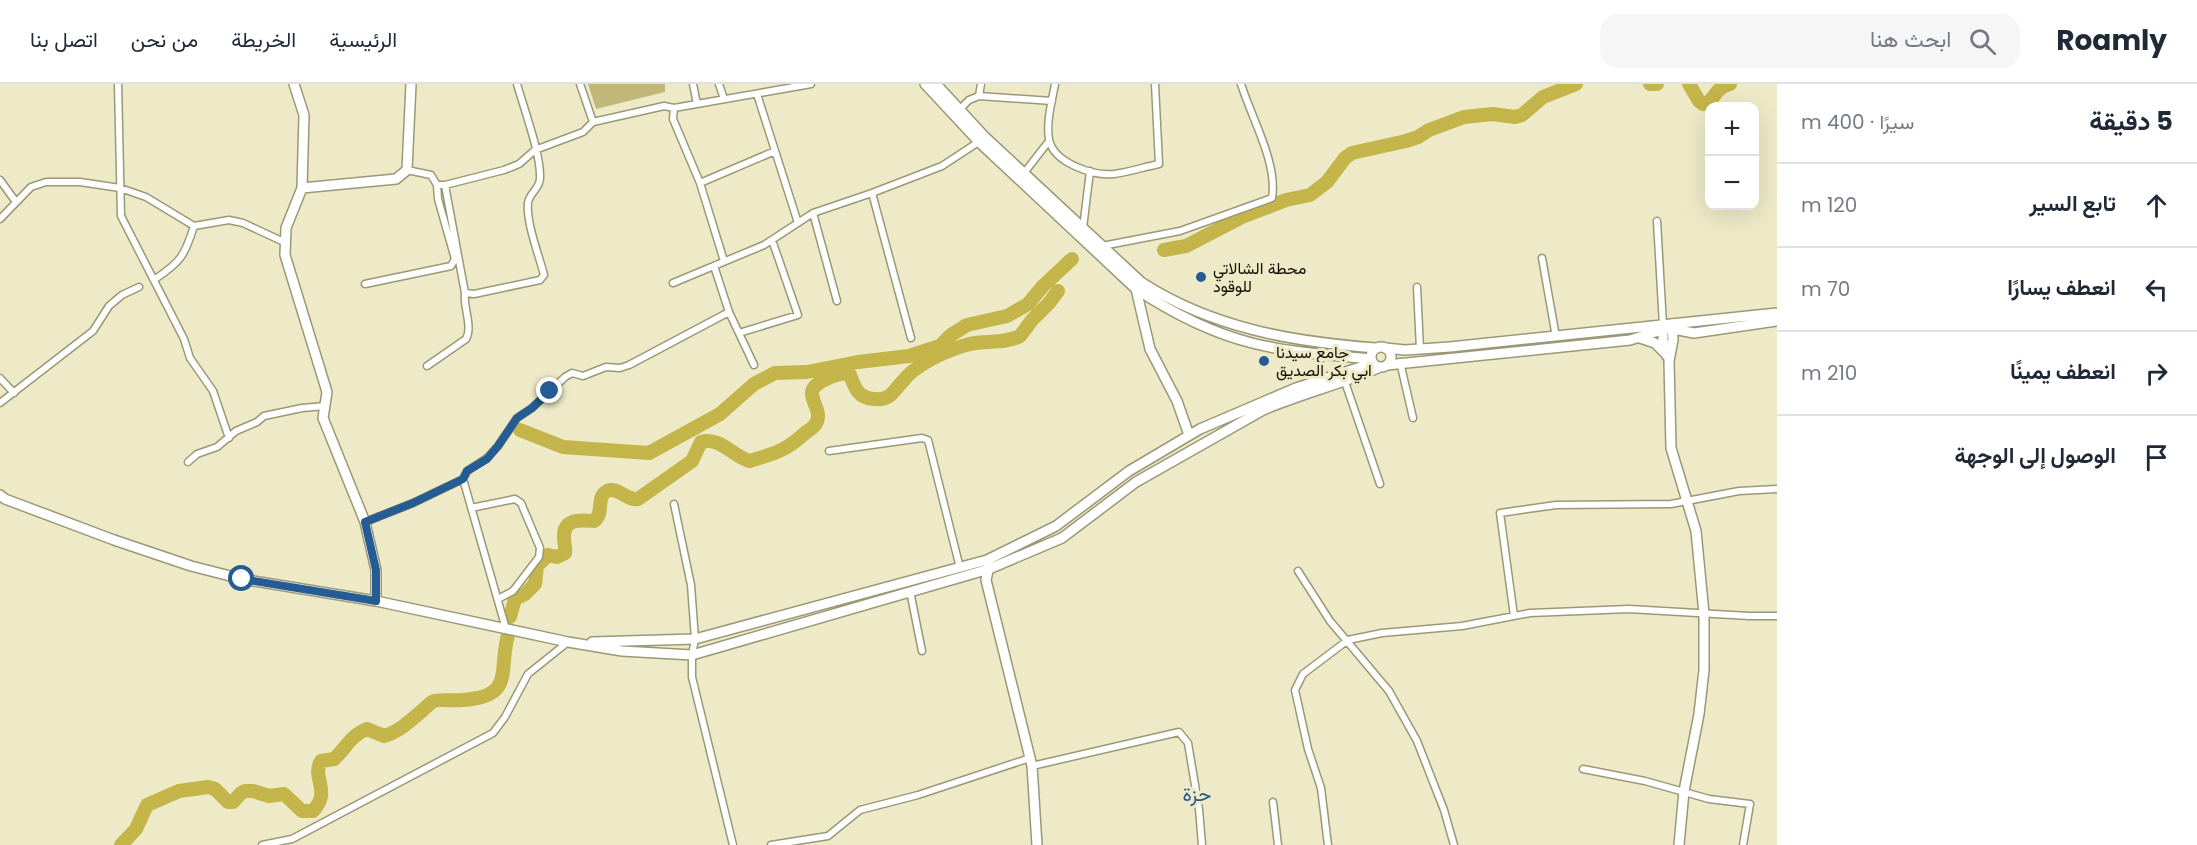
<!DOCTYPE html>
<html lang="ar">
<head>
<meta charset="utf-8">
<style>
	body { margin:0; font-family:Poppins,Vazirmatn,sans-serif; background:#f6f6f7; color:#1f2937; direction:rtl }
	.controls { position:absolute; right:18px; top:18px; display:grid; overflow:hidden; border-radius:12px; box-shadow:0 6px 24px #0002 }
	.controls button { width:54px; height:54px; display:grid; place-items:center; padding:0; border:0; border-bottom:2px solid #e0e1e3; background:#fff; color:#1f2937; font:30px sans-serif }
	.stop { position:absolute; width:18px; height:18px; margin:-14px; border:4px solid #255c94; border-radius:50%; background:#fff }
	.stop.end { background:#255c94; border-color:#fff; box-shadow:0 2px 6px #0008 }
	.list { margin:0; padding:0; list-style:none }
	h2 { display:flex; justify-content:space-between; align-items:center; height:78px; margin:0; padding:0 24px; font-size:26px }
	h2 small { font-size:20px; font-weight:400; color:#747a83 }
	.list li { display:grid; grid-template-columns:39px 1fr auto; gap:18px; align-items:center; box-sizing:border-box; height:84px; padding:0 24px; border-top:2px solid #e0e1e3 }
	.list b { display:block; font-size:22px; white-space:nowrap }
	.list em { font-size:20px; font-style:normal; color:#747a83 }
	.icon { flex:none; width:33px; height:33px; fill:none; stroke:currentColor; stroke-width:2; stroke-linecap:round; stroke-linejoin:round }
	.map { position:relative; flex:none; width:1777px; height:761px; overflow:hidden; direction:ltr }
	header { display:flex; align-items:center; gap:36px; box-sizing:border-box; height:84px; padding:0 30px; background:#fff; border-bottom:2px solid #e0e1e3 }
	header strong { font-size:28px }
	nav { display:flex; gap:33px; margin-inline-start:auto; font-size:21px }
	.search { width:420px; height:54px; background:#f6f6f7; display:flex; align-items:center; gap:15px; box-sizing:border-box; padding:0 21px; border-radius:18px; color:#747a83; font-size:22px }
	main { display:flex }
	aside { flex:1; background:#fff }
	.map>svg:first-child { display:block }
	.green { fill:#c0b879 }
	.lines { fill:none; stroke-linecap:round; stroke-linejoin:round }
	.river { stroke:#c3b549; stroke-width:14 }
	.street-casing { stroke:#9b9877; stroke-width:9 }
	.secondary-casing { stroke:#9b9877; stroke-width:12 }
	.primary-casing { stroke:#9b9877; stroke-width:12 }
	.street { stroke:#fff; stroke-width:6 }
	.secondary { stroke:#fff; stroke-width:9 }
	.primary { stroke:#fff; stroke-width:9 }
	.route { stroke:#255c94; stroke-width:8 }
	.poi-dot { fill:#255c94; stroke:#eeeac7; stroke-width:2 }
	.labels { text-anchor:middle; stroke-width:6; stroke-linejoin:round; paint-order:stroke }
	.poi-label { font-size:16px; fill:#100e04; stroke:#eeeac7; text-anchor:start }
	.quarter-label { font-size:20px; fill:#295a8e; stroke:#eeeac7 }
</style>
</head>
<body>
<header>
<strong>Roamly</strong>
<div class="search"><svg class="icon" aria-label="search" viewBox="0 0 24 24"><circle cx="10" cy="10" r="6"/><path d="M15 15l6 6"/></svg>ابحث هنا</div>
<nav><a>الرئيسية</a><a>الخريطة</a><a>من نحن</a><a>اتصل بنا</a></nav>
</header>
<main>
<aside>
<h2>5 دقيقة<small>سيرًا · 400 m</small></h2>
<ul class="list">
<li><svg class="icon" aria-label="ahead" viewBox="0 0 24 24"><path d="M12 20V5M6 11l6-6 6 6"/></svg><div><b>تابع السير</b></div><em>120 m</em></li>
<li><svg class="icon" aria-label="left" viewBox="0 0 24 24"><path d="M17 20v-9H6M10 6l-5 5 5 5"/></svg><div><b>انعطف يسارًا</b></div><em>70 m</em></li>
<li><svg class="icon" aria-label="right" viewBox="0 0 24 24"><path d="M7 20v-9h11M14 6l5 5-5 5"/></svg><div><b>انعطف يمينًا</b></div><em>210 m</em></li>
<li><svg class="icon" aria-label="arrive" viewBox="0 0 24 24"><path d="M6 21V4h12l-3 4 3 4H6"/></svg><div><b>الوصول إلى الوجهة</b></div></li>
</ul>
</aside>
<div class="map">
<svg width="1777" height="761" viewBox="0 0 1777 761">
	<rect width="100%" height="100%" fill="#eeeac7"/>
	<!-- green -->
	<path class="green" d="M588,0h77v8l-69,17z"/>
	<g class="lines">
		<!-- river -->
		<path class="river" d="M1650,0h7
			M1689,0l10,17 4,3c13,-2 9,-15 27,-20
			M1164,166l22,-4 56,-29 44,-17 24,-5 17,-13 18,-24 7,-5 54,-12 12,-4 11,-7 35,-13 29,-3 22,3 7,-2 21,-18 33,-13
			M520,346l43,17 86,6 71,-39 34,-30 21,-11 32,-1 51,-10 51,-6 31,-10 11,-11 16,-10 40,-9 21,-12 15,-18 29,-27
			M510,533l5,-18 10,-5 10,-10 2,-18 11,-11 9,2 8,-4c1,-6 -1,-9 -1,-15 -1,-20 16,-18 30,-17 11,-8 1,-23 13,-30 10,-5 20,10 31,8l54,-38 9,-19c20,-6 33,16 49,19 25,-8 34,-9 54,-27 3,-3 8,-5 11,-9 8,-11 -2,-20 -3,-31 -1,-12 25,-20 34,-21l4,2c5,13 8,23 24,24 17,2 19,-8 29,-18 6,-8 16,-15 25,-20 11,-7 34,-16 47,-18 14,-2 32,0 45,-7l12,-16 17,-17 9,-12
			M121,761l15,-16 11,-24 32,-14 29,-4 7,2 13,13h5l8,-9 4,-2h8l16,5 15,-2 18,17h11c19,-20 -2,-33 8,-50l13,-2c12,-11 17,-24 33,-30l17,7c15,-4 27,-16 39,-26 3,-3 7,-7 11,-9 4,-2 21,0 28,-1 53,-3 36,-28 46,-65"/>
		<defs>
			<path id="street" d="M118,0l3,132 63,123 6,19 23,33 16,47
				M580,0l13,38
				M693,0l4,20
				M719,0l5,15
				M1055,0c-3,17 -9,38 -6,55 4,24 44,37 65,35 15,-2 30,-7 45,-10l-4,-80
				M757,10l41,129
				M979,12l2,-12
				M674,24l-1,11 27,64 24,78
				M960,25l9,-9 10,-4 73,5
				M407,86l24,5 6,10h8l59,-15 15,-6 16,-14 48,-18 10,-10 71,-16 10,2 137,-24
				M1024,89l25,-32
				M0,96l16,22
				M700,99l75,-32
				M872,109l39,145
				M813,129l24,88
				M0,135l31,-32 15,-5h34l40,6 26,9 48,29 35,-6 14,3 41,19
				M1657,137l6,104
				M1083,144l7,-57
				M1102,162l78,-15 92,-33c6,-35 -21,-81 -31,-114
				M1542,174l14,79
				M714,182l15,46 25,53
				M155,195c26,-17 30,-24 39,-53
				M673,199l91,-38 49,-32 59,-20 70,-27 38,-25
				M365,200l86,-18 4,-7 -17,-60 -1,-14
				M1417,203l3,62
				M465,209l9,1 66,-14 4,-5c-5,-20 -18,-52 -16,-72 1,-10 12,-14 12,-25 1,-24 -16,-69 -23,-94
				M739,249l59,-18 -26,-75
				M1400,278l13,56
				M427,282l39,-27c7,-13 -3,-31 -1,-46l-20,-108
				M0,294l14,15
				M1345,298l35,102
				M0,319l93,-72 16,-25 13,-11 17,-8
				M829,367l93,-13 6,2 32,128
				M188,378l9,-8 20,-7 19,-16 21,-9 7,-6 38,-8 23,-2
				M463,395l43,150
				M674,420l17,81 4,54 -3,16v22l41,168
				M471,424l44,-9 6,4 19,45 -1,9 -26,34 -15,8
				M365,438l48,-19 50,-24 4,-8 20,-13 11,-12 19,-28 15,-10 33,-31 7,-4 11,3 23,-9 14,1 9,-3 100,-53
				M1298,487l32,50 59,70 28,50 27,69 10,35
				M910,507l12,60
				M1514,532l-14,-103 56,-8 115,-1 68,-13 38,-2
				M1032,682l147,-34 9,11 11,66 3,36
				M1583,685l62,12 64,18 41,5 -7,41
				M1273,718l5,43
				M262,761l30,-6 201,-106 12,-16 23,-43 40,-32
				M771,761l57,-9 32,-26 58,-15 112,-37
				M1328,761l-7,-57 -13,-39 -13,-59 8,-16 45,-34 34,-7 80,-7 68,-13 99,-4 120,7h28"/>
			<path id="secondary" d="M294,0l10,31 -2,73 -16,40 -1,27 42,137 -4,26 42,104 11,48v31
				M925,0l54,58 157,147c35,23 76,44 116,54 39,10 79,12 119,16
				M936,0l49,53 156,145c71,46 152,60 235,66
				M302,104l94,-9 11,-9 4,-86
				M1136,205l14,60 27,52 12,34
				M1672,240l1,16 -4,21 2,87 25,83 8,83v56l-5,44 -15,77 -5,54
				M1663,241v15l4,16
				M1371 273a10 10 0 1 1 20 0a10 10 0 1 1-20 0Z
				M0,411l5,4 109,41 77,26 51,13 134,22 192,41 54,9 70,4 297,-86 73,-31 74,-56 127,-72c38,-16 78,-26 117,-43
				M989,482l-3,14 46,186 5,79
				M592,558l103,-3 292,-79 69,-34 73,-55 71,-42 96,-41 77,-25"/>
			<path id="primary" d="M1640,254l15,5 11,11
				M1385,264l20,2 45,-3 327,-34
				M1387,281l243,-25 38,-12 26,5 83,-12"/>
		</defs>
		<!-- street casing -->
		<use href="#street" class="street-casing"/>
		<!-- secondary casing -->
		<use href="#secondary" class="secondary-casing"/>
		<!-- primary casing -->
		<use href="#primary" class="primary-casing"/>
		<!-- street -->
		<use href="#street" class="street"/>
		<!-- secondary -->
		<use href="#secondary" class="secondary"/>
		<!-- primary -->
		<use href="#primary" class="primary"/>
	</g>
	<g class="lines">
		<!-- route -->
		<path class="route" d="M242,495l134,22v-31l-11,-48 48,-19 50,-24 4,-8 20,-12 11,-13 19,-28 15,-10 18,-17"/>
	</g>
	<!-- markers -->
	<g class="poi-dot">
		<circle cx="1201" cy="193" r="6"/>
		<circle cx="1264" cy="277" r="6"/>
	</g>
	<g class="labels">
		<!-- poi labels -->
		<g class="poi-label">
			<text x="1213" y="190">محطة الشالاتي<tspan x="1213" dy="18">للوقود</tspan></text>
			<text x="1276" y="274">جامع سيدنا<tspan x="1276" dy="18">ابي بكر الصديق</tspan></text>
		</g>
		<!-- quarter labels -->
		<g class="quarter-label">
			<text x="1197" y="717">حزة</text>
		</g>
	</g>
</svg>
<div class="controls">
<button>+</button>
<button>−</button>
</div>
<div class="stop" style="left:242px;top:495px"></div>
<div class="stop end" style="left:550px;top:307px"></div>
</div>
</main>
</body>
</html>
